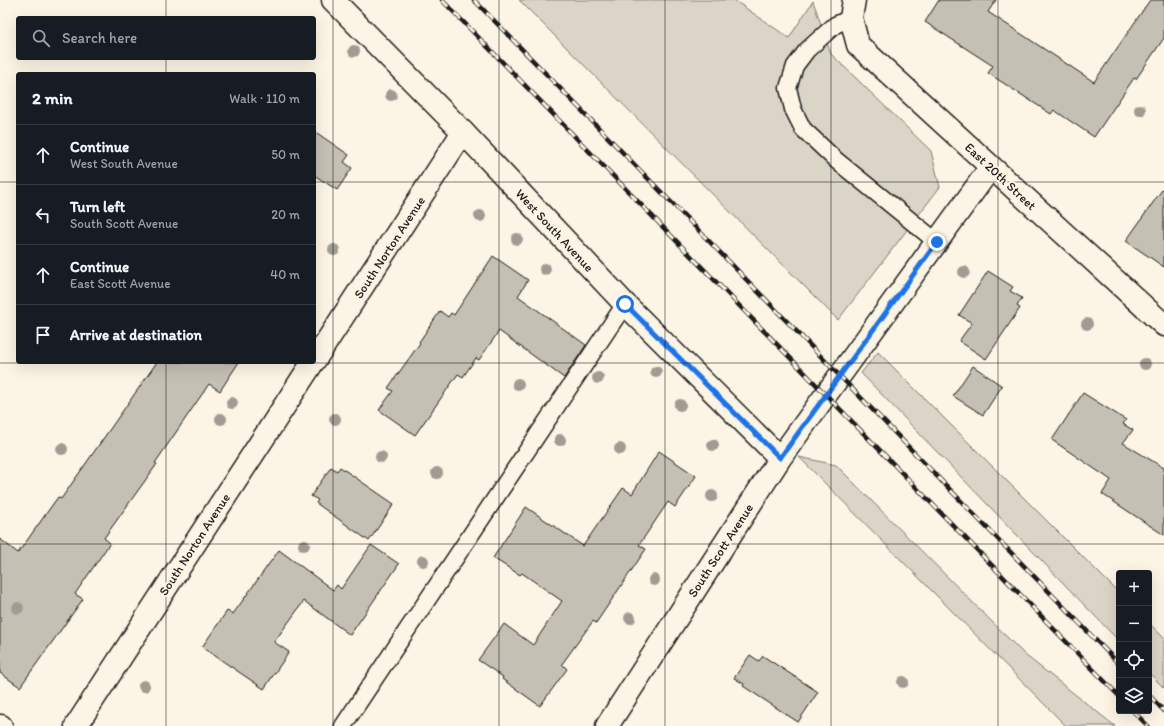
<!DOCTYPE html>
<html lang="en">
<head>
<meta charset="utf-8">
<style>
	body { margin:0; font-family:Itim,sans-serif; background:#242831; color:#f1f3f6 }
	.controls { position:absolute; right:12px; bottom:12px; display:grid; overflow:hidden; border-radius:4px; box-shadow:0 4px 16px #0002 }
	.controls button { width:36px; height:36px; display:grid; place-items:center; padding:0; border:0; border-bottom:1px solid #363941; background:#171b24; color:#f1f3f6; font:20px sans-serif }
	.stop { position:absolute; width:12px; height:12px; margin:-9px; border:3px solid #1a73e8; border-radius:50%; background:#fff }
	.stop.end { background:#1a73e8; border-color:#fff; box-shadow:0 1px 4px #0008 }
	.list { margin:0; padding:0; list-style:none }
	h2 { display:flex; justify-content:space-between; align-items:center; height:52px; margin:0; padding:0 16px; font-size:17px }
	h2 small { font-size:13px; font-weight:400; color:#9ea1a6 }
	.list li { display:grid; grid-template-columns:26px 1fr auto; gap:12px; align-items:center; box-sizing:border-box; height:60px; padding:0 16px; border-top:1px solid #363941 }
	.list b { display:block; font-size:15px; white-space:nowrap }
	.list p { margin:0; font-size:13px; white-space:nowrap; color:#9ea1a6 }
	.list em { font-size:13px; font-style:normal; color:#9ea1a6 }
	.icon { flex:none; width:22px; height:22px; fill:none; stroke:currentColor; stroke-width:2; stroke-linecap:round; stroke-linejoin:round }
	.map { position:relative; flex:none; width:1164px; height:726px; overflow:hidden }
	.search { position:absolute; background:#171b24; box-shadow:0 4px 16px #0002; left:16px; top:16px; width:300px; height:44px; display:flex; align-items:center; gap:10px; box-sizing:border-box; padding:0 14px; border-radius:4px; color:#9ea1a6; font-size:15px }
	.panel { position:absolute; background:#171b24; box-shadow:0 4px 16px #0002; left:16px; top:72px; width:300px; height:292px; border-radius:4px }
	.map>svg:first-child { display:block }
	.green { fill:#dbd5c8; stroke:#7c7872 }
	.building { fill:#c4c0b3; stroke:#1c1c1c }
	.lines { fill:none; stroke-linecap:round; stroke-linejoin:round }
	.service-casing { stroke:#1c1c1c; stroke-width:19 }
	.minor-casing { stroke:#1c1c1c; stroke-width:25 }
	.service { stroke:#fcf5e5; stroke-width:16 }
	.minor { stroke:#fcf5e5; stroke-width:22 }
	.rail-casing { stroke:#1c1c1c; stroke-width:4.5 }
	.rail { stroke:#fcf5e5; stroke-width:3; stroke-dasharray:9; stroke-linecap:butt }
	.tree { fill:#a09c93 }
	.route { stroke:#1a73e8; stroke-width:5 }
	.grid { fill:none; stroke:#1c1c1c; stroke-width:1; stroke-opacity:0.55 }
	.labels { text-anchor:middle; stroke-width:4; stroke-linejoin:round; paint-order:stroke }
	.street-label { font-size:13px; fill:#1c1c1c; stroke:#fcf5e5 }
</style>
</head>
<body>
<div class="map">
<svg width="1164" height="726" viewBox="0 0 1164 726">
	<rect width="100%" height="100%" fill="#fcf5e5"/>
	<filter id="ink" filterUnits="userSpaceOnUse"><feTurbulence type="fractalNoise" baseFrequency=".025" numOctaves="2"/><feDisplacementMap in="SourceGraphic" scale="8" xChannelSelector="R" yChannelSelector="G"/><feConvolveMatrix kernelMatrix="1 2 1 2 8 2 1 2 1" color-interpolation-filters="sRGB"/></filter>
	<g filter="url(#ink)">
		<!-- green -->
		<path class="green" d="M519,0h215l55,38 24,-37 18,53 100,97 9,36 -102,133z
			M878,352l241,241v48l-258,-268z
			M799,457l37,8 189,190 90,71h-49z
			M1149,623l15,15v50l-15,-15z"/>
		<!-- building -->
		<path class="building" d="M939,0h57l-8,12 106,70 56,-82h14v38l-28,41 -2,-1 -40,59 -40,-27 -3,4 -63,-41 5,-7 -68,-44z
			M314,131l35,24 -5,7 8,6 -15,22 -23,-15z
			M1164,187v80l-38,-26z
			M493,256l35,24 -10,16 68,49 -22,33 -65,-47 -20,29 -3,-2 -13,19 -5,-3 -43,61 -36,-25 14,-19 -5,-3 32,-45 -1,-1 21,-31 8,6 3,-4 3,2z
			M988,271l25,16 -3,4 12,7 -5,8 3,2 -34,51 -27,-18 13,-18 -13,-8z
			M157,362h82l-19,29 -11,-7 -54,79 2,1 -53,74 6,5 -35,51 8,5 -63,88 -20,-14v-134l18,14 40,-56 3,2z
			M973,366l29,20 -19,29 -30,-19z
			M1083,393l43,27 -3,4 10,6 -10,13 41,25v67l-62,-41 9,-14 -59,-40z
			M659,451l37,25 -21,31 -7,-5 -29,43 7,4 -50,74 -3,-2 -31,43 5,5 -27,37 -38,-27 1,-2 -25,-17 26,-36 29,21 29,-44 -40,-28 -2,2 -27,-17 33,-51 57,39 40,-58 9,6z
			M331,467l6,4 3,-4 54,37 -25,37 -53,-38 2,-3 -7,-4z
			M371,545l28,19 -49,71 -46,-34 -30,41 15,10 -25,37 -62,-42 25,-36 6,3 46,-64 54,40 4,-5 4,4z
			M750,655l9,6 4,-5 55,36 -20,30 -55,-36 1,-2 -10,-6z"/>
		<g class="lines">
			<defs>
				<path id="service" d="M851,18l-16,7 -28,25 -12,16 -7,22 5,21 10,20 34,32 100,81
					M343,726l282,-422"/>
				<path id="minor" d="M333,0l130,132 162,172 155,154
					M854,0l-3,18 7,27 306,280
					M314,361l149,-229
					M0,726h1
					M76,726l237,-364
					M607,726l173,-268 211,-291"/>
			</defs>
			<!-- service casing -->
			<use href="#service" class="service-casing"/>
			<!-- minor casing -->
			<use href="#minor" class="minor-casing"/>
			<!-- service -->
			<use href="#service" class="service"/>
			<!-- minor -->
			<use href="#minor" class="minor"/>
			<defs>
				<path id="rail" d="M442,0l677,696
					M474,0l233,239 412,425
					M1149,695l15,16
					M1133,711l15,15"/>
			</defs>
			<!-- rail casing -->
			<use href="#rail" class="rail-casing"/>
			<!-- rail -->
			<use href="#rail" class="rail"/>
		</g>
		<!-- trees -->
		<g class="tree">
			<circle cx="354" cy="51" r="6"/>
			<circle cx="391" cy="95" r="6"/>
			<circle cx="1140" cy="110" r="6"/>
			<circle cx="480" cy="216" r="6"/>
			<circle cx="517" cy="239" r="6"/>
			<circle cx="334" cy="250" r="6"/>
			<circle cx="545" cy="269" r="6"/>
			<circle cx="964" cy="272" r="6"/>
			<circle cx="1087" cy="324" r="6"/>
			<circle cx="1145" cy="364" r="6"/>
			<circle cx="656" cy="372" r="6"/>
			<circle cx="598" cy="378" r="6"/>
			<circle cx="518" cy="384" r="6"/>
			<circle cx="232" cy="403" r="6"/>
			<circle cx="680" cy="405" r="6"/>
			<circle cx="221" cy="419" r="6"/>
			<circle cx="335" cy="419" r="6"/>
			<circle cx="560" cy="440" r="6"/>
			<circle cx="713" cy="445" r="6"/>
			<circle cx="62" cy="449" r="6"/>
			<circle cx="620" cy="449" r="6"/>
			<circle cx="381" cy="457" r="6"/>
			<circle cx="437" cy="473" r="6"/>
			<circle cx="712" cy="496" r="6"/>
			<circle cx="304" cy="545" r="6"/>
			<circle cx="423" cy="561" r="6"/>
			<circle cx="654" cy="580" r="6"/>
			<circle cx="18" cy="608" r="6"/>
			<circle cx="630" cy="618" r="6"/>
			<circle cx="903" cy="682" r="6"/>
			<circle cx="144" cy="686" r="6"/>
		</g>
	</g>
	<g class="lines" filter="url(#ink)">
		<!-- route -->
		<path class="route" d="M625,304l155,154 157,-216"/>
	</g>
	<!-- grid -->
	<path class="grid" d="M166,0v18M333,0v726M499,0v726M665,0v726M831,0v726M998,0v726M166,58v16M0,182h18M314,182h850M166,362v364M0,363h1164M0,544h1164"/>
	<g class="labels">
		<!-- street labels -->
		<g class="street-label">
			<text transform="translate(1001 176) rotate(43)" y="5">East 20th Street</text>
			<text transform="translate(555 230) rotate(47)" y="5">West South Avenue</text>
			<text transform="translate(389 247) rotate(-57)" y="5">South Norton Avenue</text>
			<text transform="translate(194 544) rotate(-57)" y="5">South Norton Avenue</text>
			<text transform="translate(720 550) rotate(-57)" y="5">South Scott Avenue</text>
		</g>
	</g>
</svg>
<div class="controls">
<button>+</button>
<button>−</button>
<button><svg class="icon" aria-label="locate" viewBox="0 0 24 24"><circle cx="12" cy="12" r="6"/><path d="M12 2v4M12 18v4M2 12h4M18 12h4"/></svg></button>
<button><svg class="icon" aria-label="layers" viewBox="0 0 24 24"><path d="M12 4l9 5-9 5-9-5zM3 14l9 5 9-5"/></svg></button>
</div>
<div class="stop" style="left:625px;top:304px"></div>
<div class="stop end" style="left:937px;top:242px"></div>
<div class="search"><svg class="icon" aria-label="search" viewBox="0 0 24 24"><circle cx="10" cy="10" r="6"/><path d="M15 15l6 6"/></svg>Search here</div>
<section class="panel">
<h2>2 min<small>Walk · 110 m</small></h2>
<ul class="list">
<li><svg class="icon" aria-label="ahead" viewBox="0 0 24 24"><path d="M12 20V5M6 11l6-6 6 6"/></svg><div><b>Continue</b><p>West South Avenue</p></div><em>50 m</em></li>
<li><svg class="icon" aria-label="left" viewBox="0 0 24 24"><path d="M17 20v-9H6M10 6l-5 5 5 5"/></svg><div><b>Turn left</b><p>South Scott Avenue</p></div><em>20 m</em></li>
<li><svg class="icon" aria-label="ahead" viewBox="0 0 24 24"><path d="M12 20V5M6 11l6-6 6 6"/></svg><div><b>Continue</b><p>East Scott Avenue</p></div><em>40 m</em></li>
<li><svg class="icon" aria-label="arrive" viewBox="0 0 24 24"><path d="M6 21V4h12l-3 4 3 4H6"/></svg><div><b>Arrive at destination</b></div></li>
</ul>
</section>
</div>
</body>
</html>
